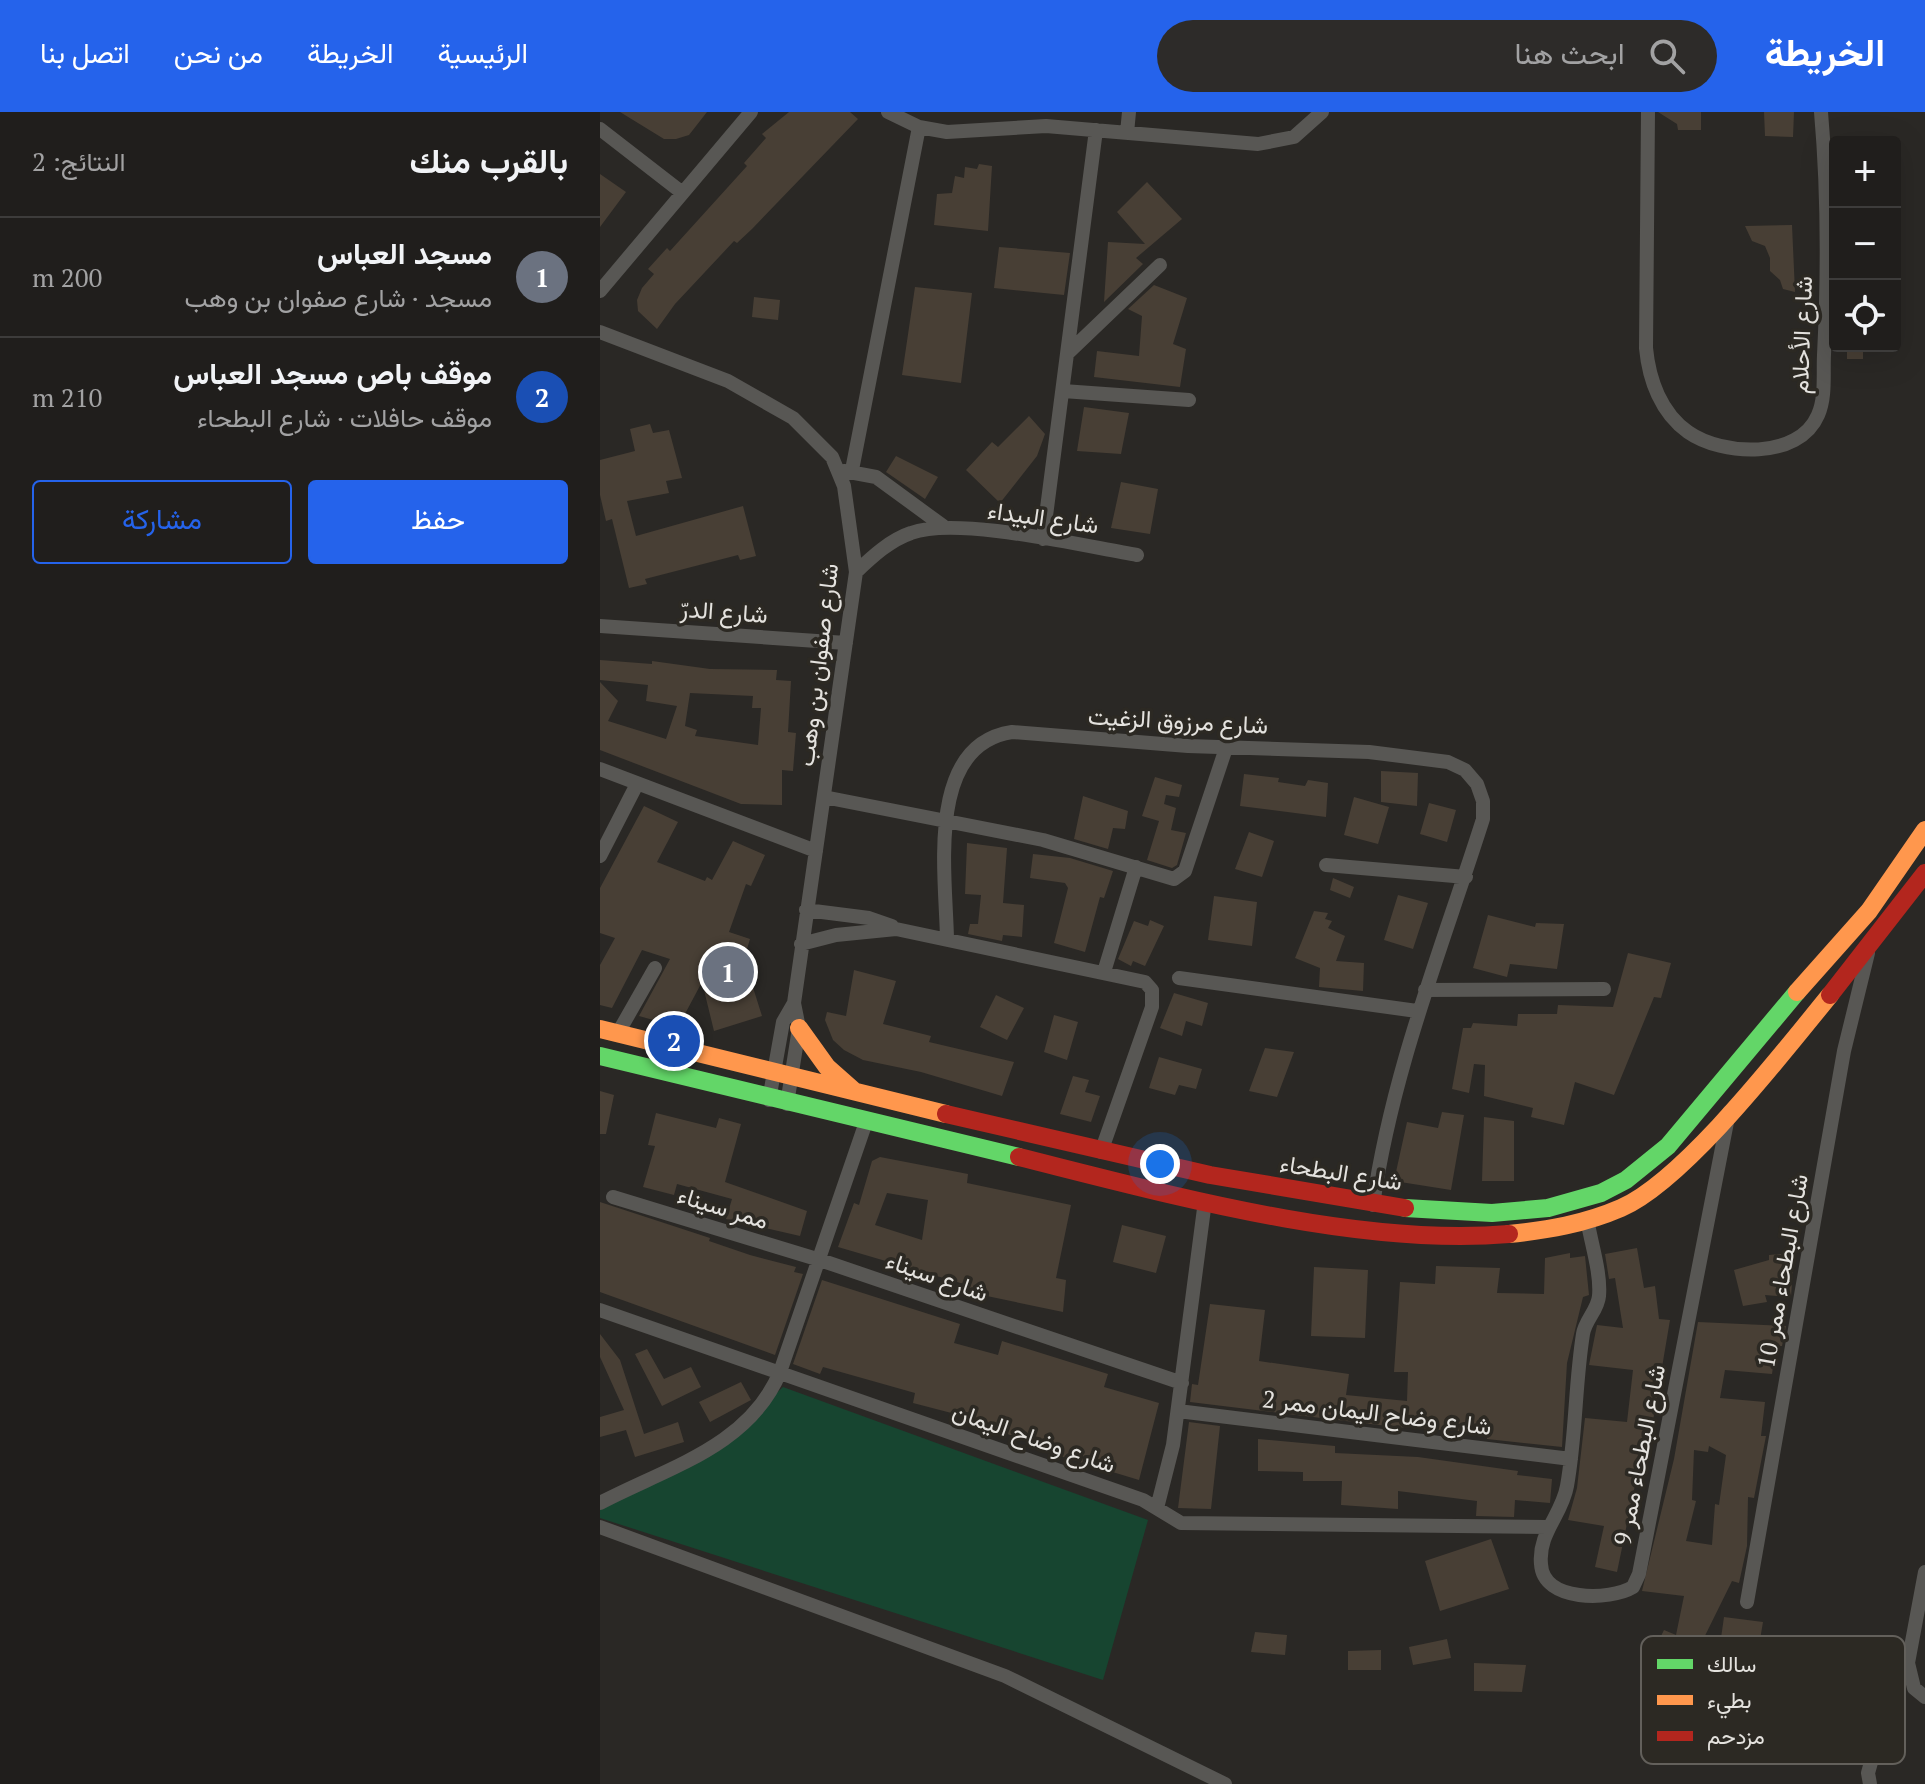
<!DOCTYPE html>
<html lang="ar">
<head>
<meta charset="utf-8">
<style>
	body { margin:0; font-family:"PT Serif",Vazirmatn,serif; background:#2d2b29; color:#f1f3f6; direction:rtl }
	.controls { position:absolute; right:24px; top:24px; display:grid; overflow:hidden; border-radius:8px; box-shadow:0 8px 32px #0002 }
	.controls button { width:72px; height:72px; display:grid; place-items:center; padding:0; border:0; border-bottom:2px solid #3d3c3b; background:#201e1c; color:#f1f3f6; font:40px sans-serif }
	.you { position:absolute; left:560px; top:1052px; width:28px; height:28px; margin:-20px; border:6px solid #fff; border-radius:50%; background:#1a73e8; box-shadow:0 0 0 12px #1a73e833 }
	.badge { display:grid; place-items:center; width:52px; height:52px; border-radius:50%; background:#2563eb; color:#fff; font-size:26px; font-weight:700 }
	.pin { position:absolute; translate:-50% -50%; border:4px solid #fff; box-shadow:0 2px 8px #0006 }
	.list { margin:0; padding:0; list-style:none }
	h2 { display:flex; justify-content:space-between; align-items:center; height:104px; margin:0; padding:0 32px; font-size:34px }
	h2 small { font-size:26px; font-weight:400; color:#a2a2a3 }
	.list li { display:grid; grid-template-columns:52px 1fr auto; gap:24px; align-items:center; box-sizing:border-box; height:120px; padding:0 32px; border-top:2px solid #3d3c3b }
	.list b { display:block; font-size:30px; white-space:nowrap }
	.list p { margin:0; font-size:26px; white-space:nowrap; color:#a2a2a3 }
	.list em { font-size:26px; font-style:normal; color:#a2a2a3 }
	.actions { display:flex; gap:16px; padding:24px 32px }
	.actions a { flex:1; padding:18px 0; border:2px solid #2563eb; border-radius:8px; text-align:center; font-size:28px; color:#2563eb }
	.actions .main { background:#2563eb; color:#fff }
	.icon { flex:none; width:44px; height:44px; fill:none; stroke:currentColor; stroke-width:2; stroke-linecap:round; stroke-linejoin:round }
	.map { position:relative; flex:none; width:1325px; height:1672px; overflow:hidden; direction:ltr }
	header { display:flex; align-items:center; gap:48px; box-sizing:border-box; height:112px; padding:0 40px; background:#2563eb; color:#fff }
	header strong { font-size:38px }
	nav { display:flex; gap:44px; margin-inline-start:auto; font-size:28px }
	.search { width:560px; height:72px; background:#2d2b29; display:flex; align-items:center; gap:20px; box-sizing:border-box; padding:0 28px; border-radius:44px; color:#a2a2a3; font-size:30px }
	main { display:flex }
	aside { flex:1; background:#201e1c }
	.map>svg:first-child { display:block }
	.green { fill:#174530 }
	.building { fill:#483f35; fill-rule:evenodd }
	.lines { fill:none; stroke-linecap:round; stroke-linejoin:round }
	.street { stroke:#585754; stroke-width:14 }
	.fast { stroke:#63d668; stroke-width:18 }
	.slow { stroke:#ff974d; stroke-width:18 }
	.jam { stroke:#b3261e; stroke-width:18 }
	.labels { text-anchor:middle; stroke-width:7; stroke-linejoin:round; paint-order:stroke }
	.street-label { font-size:24px; fill:#e4e2de; stroke:#2c2923 }
	.key { fill:#2c2923; stroke:#63605b; stroke-width:2 }
	.key-label { font-size:22px; fill:#e4e2de }
</style>
</head>
<body>
<header>
<strong>الخريطة</strong>
<div class="search"><svg class="icon" aria-label="search" viewBox="0 0 24 24"><circle cx="10" cy="10" r="6"/><path d="M15 15l6 6"/></svg>ابحث هنا</div>
<nav><a>الرئيسية</a><a>الخريطة</a><a>من نحن</a><a>اتصل بنا</a></nav>
</header>
<main>
<div class="map">
<svg width="1325" height="1672" viewBox="0 0 1325 1672">
	<rect width="100%" height="100%" fill="#2a2825"/>
	<!-- green -->
	<path class="green" d="M183,1275l365,133 -45,160 -503,-162v-14l108,-47z"/>
	<!-- building -->
	<path class="building" d="M20,0h87l-18,23 -13,4h-12z
		M189,0h61l8,7 -106,110 -15,14 -3,-2 -59,63 -18,25 -19,-18 -1,-11 5,-12 12,-14 -6,-5 19,-21 3,3 77,-85 -3,-3 22,-25 -4,-4z
		M1058,0h43v18h-23l-1,-6z
		M1164,0h30l-1,25 -28,-1z
		M379,52l13,2 -4,65 -54,-6 3,-31 15,-1 3,-17 9,2 1,-11 12,2z
		M0,62l26,18 -26,35z
		M547,70l35,37 -46,39 7,6 -39,38 4,-60 37,2 -28,-32z
		M1192,113l3,67 -12,-3 -3,-9 -10,-9v-13l-5,-12 -13,-5 -7,-15z
		M399,135l71,6 -6,42 -70,-7z
		M554,173l33,13 -14,46 13,5 -6,38 -86,-10 3,-26 42,5 3,-40 -14,-7z
		M315,175l57,6 -11,90 -59,-8z
		M154,185l26,3 -2,20 -26,-3z
		M1247,234h16v13h-16z
		M484,295l45,6 -8,41 -44,-3z
		M429,304l16,18 -8,22 -37,47 -34,-33 26,-28 6,5z
		M50,312l3,9 16,-3 13,48 -16,3 3,12 -42,8 9,35 107,-30 13,50 -16,4 -2,-5 -93,24 2,5 -18,4 -17,-69 -6,2 -6,-26v-35l35,-9 -5,-22z
		M296,344l42,21 -13,22 -39,-27z
		M521,370l37,7 -8,45 -39,-6z
		M0,548l52,4v-3l58,8 67,1 -1,10 15,1 -3,51 8,1 -3,38 -11,-1v35l-41,-1 -141,-54v-68l18,19 -10,20 58,18 11,-33 -31,-5 2,-16 -48,-5zM90,581l63,3 -1,12h9l-3,37 -63,-9 2,-6 -12,-4z
		M781,659l37,2 -1,33 -36,-4z
		M644,662l35,4 -1,4 27,4 3,-6 20,3 -2,34 -86,-11z
		M555,665l27,8 -3,12 -13,-2 -2,9 12,4 -5,22 15,3 -9,32 -5,3 -25,-8 12,-39 -17,-5z
		M483,684l45,15 -3,18 -12,-1 -5,21 -34,-10z
		M754,685l35,10 -11,37 -34,-9z
		M829,691l27,7 -9,32 -27,-8z
		M44,694l34,16 -21,40 48,19 2,-4 5,3 21,-39 32,14 -14,31 -5,-2 -17,48 21,7 -6,20 18,57 -48,15 -12,-49 -24,45 -39,-11 31,-57 -28,-9 -30,58 -12,-3v-40l15,-27 -15,-5v-45z
		M649,720l25,9 -12,36 -27,-8z
		M367,731l40,5 -4,55 21,2 -2,32 -19,-2 -1,6 -34,-7 2,-10h8l3,-29 -16,-1z
		M433,742l37,4 43,13 -9,27 -4,-1 -15,55 -31,-9 14,-55 -3,-5 -35,-5z
		M733,766l21,9 -4,11 -20,-8z
		M798,783l30,8 -15,46 -29,-9z
		M614,784l43,6 -5,44 -44,-6z
		M714,799l14,2 -3,6 7,2 -4,7 17,8 -9,25 28,2 -1,28 -44,-4 1,-19 -25,-10z
		M888,803l47,12 1,-4 28,1 -7,45 -47,-5 -3,13 -34,-9z
		M550,808l14,6 -19,40 -12,-5 -2,5 -13,-7 16,-38 14,5z
		M1028,841l43,10 -10,35 -7,-1 -40,98 -39,-13 -11,43 -33,-8 2,-9 -49,-12 1,-31 -11,-1 -5,29 -17,-4 11,-61h8l2,-5 44,3 1,-12h39l1,-9 55,2z
		M254,858l42,11 -13,43 48,12 -2,6 85,20 -12,34 -81,-24 -58,-12 -19,-10 -11,-10 -8,-20 2,-8 19,4z
		M574,881l34,10 -6,23 -16,-5 -4,15 -22,-8z
		M396,883l28,13 -17,32 -27,-13z
		M454,903l24,7 -11,38 -23,-8z
		M665,936l29,4 -17,45 -28,-6z
		M559,945l43,12 -6,20 -17,-4 -4,10 -26,-7z
		M473,964l16,4 -4,12 15,4 -9,26 -31,-8z
		M0,979l14,4 -8,39h-6z
		M842,1000l22,3 -13,75 -57,-9 13,-59 31,6z
		M56,1001l60,15 3,-10 22,6 -16,58 82,29 -7,25 -74,-17 6,-20 -55,-15 -3,11 -31,-8 12,-41 -7,-1z
		M884,1005l30,4v60h-32z
		M280,1045l88,17 -1,9 104,22 -15,73 10,2 -3,32 -100,-21 1,-7 -126,-37 16,-44 5,2 13,-44zM287,1081l41,7 -6,40 -47,-15z
		M0,1090l110,36 -1,3 41,14 46,12 -2,5 9,2 -28,81 -175,-63z
		M522,1113l44,11 -10,37 -43,-11z
		M1037,1136l7,40 11,-2 4,33 11,1 -24,142 -6,-1 -23,111 -22,-5 9,-41 -36,-6 9,-32 8,-70 42,4 6,-52 -44,-5 8,-40 26,3 -8,-50 -6,1 -4,-25z
		M970,1141v5l15,-2 4,39 -6,2 -16,66 -5,84 -75,-8v-6l-92,-6 -205,-25 2,-18 6,1 12,-81 55,6 -6,51 90,13 -3,21 61,6 1,-29h-14l6,-90 35,2 1,-18 64,2 -3,25 47,1 1,-36z
		M1194,1141l-3,44 -26,-2 2,7 -24,4 -9,-36 35,-10v-5z
		M714,1155l54,3 -3,68 -54,-2z
		M222,1168l138,44 -6,19 44,12 4,-14 106,33 -4,13 55,16 -20,77 -86,-26 2,-6 -45,-13 -21,-9 1,-3 -77,-20 2,-10 -92,-26 -3,7 -27,-10z
		M1098,1210l88,4 -4,20h-6l-4,28 -47,-4 -5,28 45,4 -4,34h5l-12,62 -6,-1 -1,49 -8,37 -7,-2 -38,77 -36,-16 6,-12 12,5 8,-39 -42,-5 32,-132zM1109,1334l17,9 -7,50 -4,-1 -3,41 -26,-4 10,-40 -4,-1 2,-50 14,2z
		M0,1222l20,26 24,74 34,-12 6,20 -49,15 -9,-27 -26,7v-20l24,-7 -24,-53z
		M47,1237l17,30 27,-12 10,20 -39,19 -27,-52z
		M141,1270l10,18 -41,22 -11,-20z
		M589,1310l31,4 -9,83 -33,-1z
		M658,1327l77,7v7l83,4 100,14 -1,4 35,4 -2,24 -35,-3 -1,17 -38,-1 1,-15 -79,-10v18l-57,-4 1,-24h-39v-9l-45,-1z
		M891,1427l18,50 -69,22 -15,-50z
		M1124,1505l39,5 -9,53 -25,-1 -6,42 -34,-5 4,-34 22,3z
		M655,1520l32,3 -2,20 -34,-3z
		M847,1527l4,19 -38,7 -4,-18z
		M781,1538v20h-33v-19z
		M874,1551l52,2 -4,27 -48,-1z"/>
	<g class="lines">
		<!-- street -->
		<path class="street" d="M288,0l31,15 28,5 99,-6 212,18 36,-7 28,-25
			M1048,0l-2,236c3,32 15,65 42,84 34,24 111,28 130,-17 8,-18 5,-41 6,-60 4,-80 4,-163 -3,-243
			M0,17l80,62
			M527,21l2,-21
			M0,179l151,-179
			M0,220l128,49 65,37 39,39 12,29 12,86 -62,431 5,25 -12,76
			M468,241l92,-88
			M463,279l126,9
			M252,358l67,-343
			M244,359l32,6 67,49
			M443,427l53,-409
			M256,460c16,-15 34,-32 55,-39 47,-17 172,13 226,22
			M0,514l246,17
			M0,657l216,82
			M224,685l219,43 131,39 11,-8 41,-123
			M0,744l37,-72
			M726,753l140,12
			M206,798l63,8 23,8
			M347,827c-1,-64 -22,-194 65,-207l176,14 181,6 79,10 17,8 12,14 6,17v18c-41,129 -91,252 -110,386
			M201,832l35,-9 60,-6 249,53 7,8v17l-51,145
			M504,860l32,-105
			M579,866l238,33
			M825,878l179,-1
			M18,921l37,-65
			M169,988l14,-78 11,-19
			M13,1085l207,63 362,123
			M988,1112c4,22 13,50 11,72 -1,14 -14,24 -16,38 -8,50 -7,102 -16,152 -5,29 -29,47 -26,78 2,38 69,37 92,23l6,-13 90,-462
			M0,1198l543,190 38,23 366,4
			M578,1299l393,48
			M0,1391c66,-35 149,-56 180,-131l87,-253
			M557,1396l16,-63 32,-244
			M0,1415l405,149 220,108
			M1325,1460l-17,91 6,25 11,9
			M1147,1490l97,-551 24,-98
			M1270,1672l-2,-11 16,-57"/>
		<!-- fast -->
		<path class="fast" d="M0,944l419,101
			M805,1096l87,5 56,-5 53,-15 25,-13 42,-34 129,-154"/>
		<!-- slow -->
		<path class="slow" d="M1197,880l72,-81 56,-81
			M199,916l28,39 26,23
			M0,917l346,85
			M909,1122c39,-4 75,-10 112,-26 64,-28 163,-157 209,-213"/>
		<!-- jam -->
		<path class="jam" d="M1230,883l95,-122
			M346,1002l264,61 195,33
			M419,1045c148,37 338,90 490,77"/>
	</g>
	<g class="labels">
		<!-- street labels -->
		<g class="street-label">
			<text transform="translate(1202 223) rotate(-88)" y="8">شارع الأحلام</text>
			<text transform="translate(443 406) rotate(8)" y="8">شارع البيداء</text>
			<text transform="translate(124 500) rotate(4)" y="8">شارع الدرّ</text>
			<text transform="translate(218 553) rotate(-83)" y="8">شارع صفوان بن وهب</text>
			<text transform="translate(578 609) rotate(3)" y="8">شارع مرزوق الزغيت</text>
			<text transform="translate(741 1061) rotate(9)" y="8">شارع البطحاء</text>
			<text transform="translate(123 1096) rotate(17)" y="8">ممر سيناء</text>
			<text transform="translate(1183 1159) rotate(-80)" y="8">شارع البطحاء ممر 10</text>
			<text transform="translate(337 1165) rotate(19)" y="8">شارع سيناء</text>
			<text transform="translate(777 1301) rotate(7)" y="8">شارع وضاح اليمان ممر 2</text>
			<text transform="translate(434 1326) rotate(19)" y="8">شارع وضاح اليمان</text>
			<text transform="translate(1040 1343) rotate(-79)" y="8">شارع البطحاء ممر 9</text>
		</g>
	</g>
	<!-- legend -->
	<rect x="1041" y="1524" width="264" height="128" rx="12" class="key"/>
	<rect x="1057" y="1547" width="36" height="10" fill="#63d668"/>
	<rect x="1057" y="1583" width="36" height="10" fill="#ff974d"/>
	<rect x="1057" y="1619" width="36" height="10" fill="#b3261e"/>
	<g class="key-label">
		<text x="1107" y="1560">سالك</text>
		<text x="1107" y="1596">بطيء</text>
		<text x="1107" y="1632">مزدحم</text>
	</g>
</svg>
<div class="controls">
<button>+</button>
<button>−</button>
<button><svg class="icon" aria-label="locate" viewBox="0 0 24 24"><circle cx="12" cy="12" r="6"/><path d="M12 2v4M12 18v4M2 12h4M18 12h4"/></svg></button>
</div>
<div class="you"></div>
<div class="pin badge" style="left:128px;top:860px;background:#6b7280">1</div>
<div class="pin badge" style="left:74px;top:929px;background:#1a4fb4">2</div>
</div>
<aside>
<h2>بالقرب منك<small>النتائج: 2</small></h2>
<ul class="list">
<li><span class="badge" style="background:#6b7280">1</span><div><b>مسجد العباس</b><p>مسجد · شارع صفوان بن وهب</p></div><em>200 m</em></li>
<li><span class="badge" style="background:#1a4fb4">2</span><div><b>موقف باص مسجد العباس</b><p>موقف حافلات · شارع البطحاء</p></div><em>210 m</em></li>
</ul>
<div class="actions"><a class="main">حفظ</a><a>مشاركة</a></div>
</aside>
</main>
</body>
</html>
